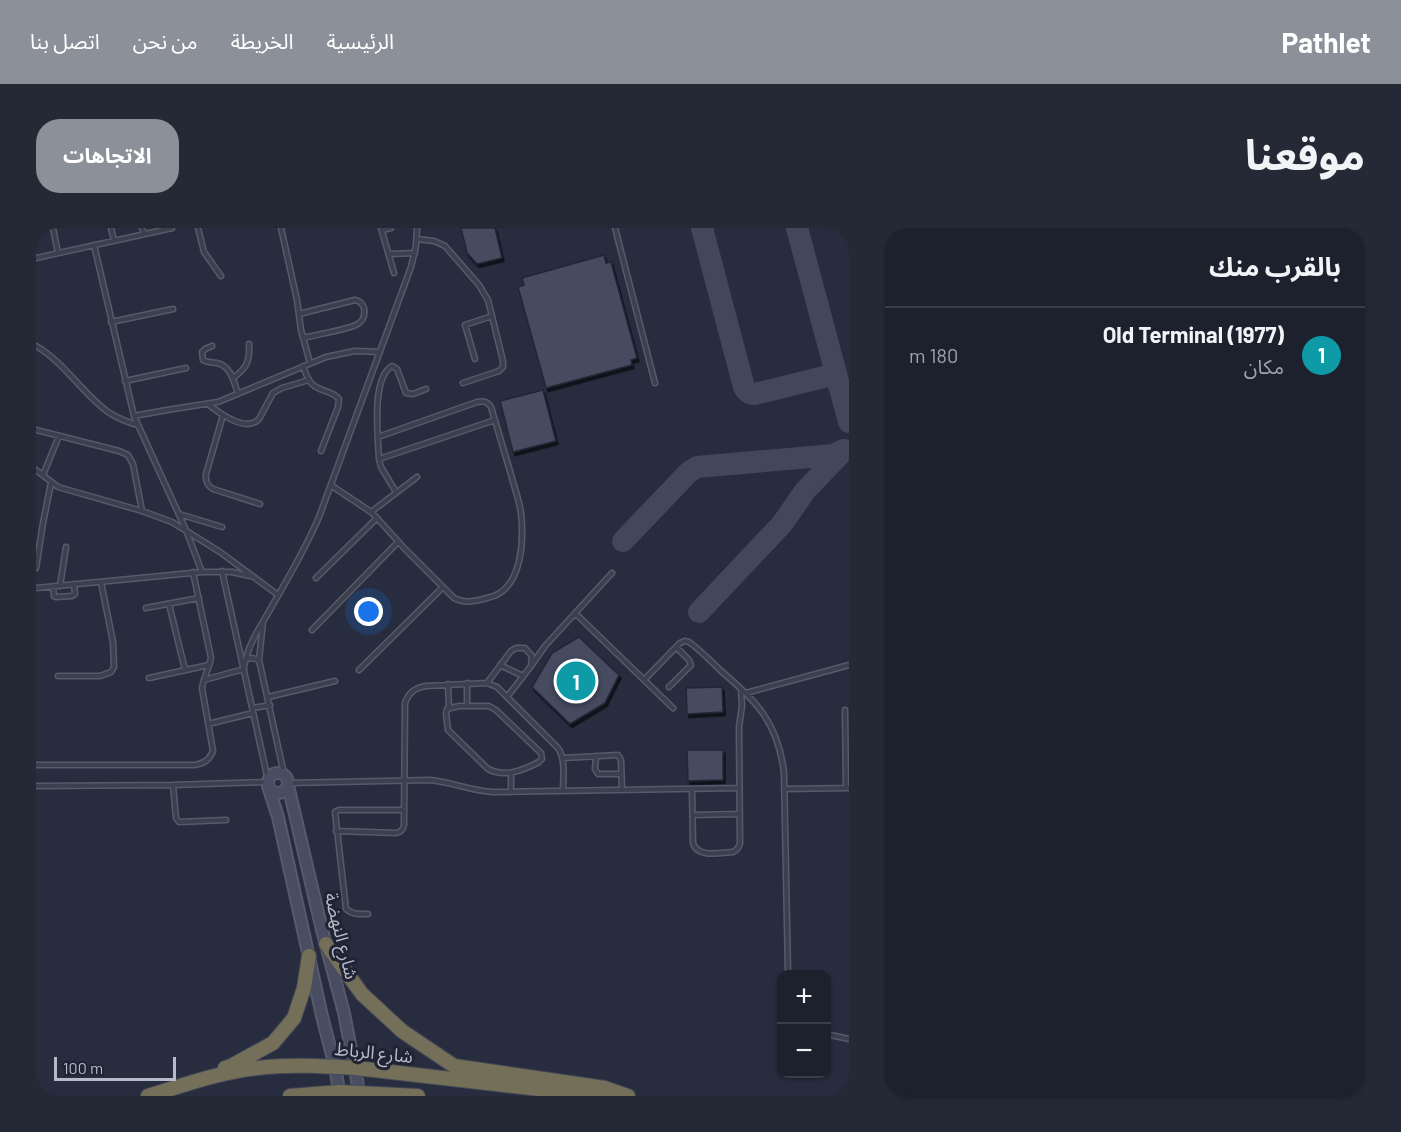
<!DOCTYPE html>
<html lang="ar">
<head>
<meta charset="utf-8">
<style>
	body { margin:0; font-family:Barlow,"Noto Sans Arabic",sans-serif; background:#252936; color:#f1f3f6; direction:rtl }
	.controls { position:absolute; right:18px; bottom:18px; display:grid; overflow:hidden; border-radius:12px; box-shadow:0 2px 4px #0004 }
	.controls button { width:54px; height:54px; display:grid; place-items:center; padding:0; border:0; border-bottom:2px solid #3b3e4a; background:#1d212e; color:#f1f3f6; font:30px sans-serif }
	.scale { position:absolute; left:18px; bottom:15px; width:122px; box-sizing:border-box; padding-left:6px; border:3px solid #b7bac9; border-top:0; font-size:16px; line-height:21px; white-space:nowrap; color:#b7bac9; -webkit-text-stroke:4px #202334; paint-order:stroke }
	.you { position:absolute; left:333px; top:384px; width:21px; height:21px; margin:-15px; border:4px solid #fff; border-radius:50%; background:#1a73e8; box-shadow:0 0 0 9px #1a73e833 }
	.badge { display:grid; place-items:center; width:39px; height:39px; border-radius:50%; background:#8c9099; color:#fff; font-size:20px; font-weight:700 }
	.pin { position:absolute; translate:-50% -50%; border:3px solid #fff; box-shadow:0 2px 6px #0006 }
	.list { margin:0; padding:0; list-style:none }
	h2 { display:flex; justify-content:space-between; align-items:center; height:78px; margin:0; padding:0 24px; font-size:26px }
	h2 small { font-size:20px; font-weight:400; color:#a0a3aa }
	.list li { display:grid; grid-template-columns:39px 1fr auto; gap:18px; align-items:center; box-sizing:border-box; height:96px; padding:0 24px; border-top:2px solid #3b3e4a }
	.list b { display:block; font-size:22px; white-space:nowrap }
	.list p { margin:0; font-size:20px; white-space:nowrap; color:#a0a3aa }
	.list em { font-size:20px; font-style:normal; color:#a0a3aa }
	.map { position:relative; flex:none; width:813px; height:868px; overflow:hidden; direction:ltr; border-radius:24px }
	header { display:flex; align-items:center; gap:36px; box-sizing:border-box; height:84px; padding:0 30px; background:#8c9099; color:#fff }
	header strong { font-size:28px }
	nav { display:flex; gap:33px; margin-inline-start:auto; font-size:21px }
	.intro { display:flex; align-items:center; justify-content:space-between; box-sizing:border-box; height:144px; padding:0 36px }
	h1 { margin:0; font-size:42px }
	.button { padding:15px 27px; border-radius:24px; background:#8c9099; color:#fff; font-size:21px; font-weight:700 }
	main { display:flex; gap:36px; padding:0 36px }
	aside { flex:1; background:#1d212e; border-radius:24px; box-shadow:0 2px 4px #0004 }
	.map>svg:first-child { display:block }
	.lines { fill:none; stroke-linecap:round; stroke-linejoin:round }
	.taxiway { stroke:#42475a; stroke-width:22 }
	.building { fill:#464b60; stroke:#222636; stroke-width:1.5; filter:url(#shadow) }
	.lane-casing { stroke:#565a69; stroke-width:7 }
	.secondary-casing { stroke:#565a69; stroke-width:14 }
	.highway-casing { stroke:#434756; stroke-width:16 }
	.lane { stroke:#3b3f4e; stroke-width:4 }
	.secondary { stroke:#494d61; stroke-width:10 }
	.highway { stroke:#746f59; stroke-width:14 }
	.labels { text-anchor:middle; stroke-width:6; stroke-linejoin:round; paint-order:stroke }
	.street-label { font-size:18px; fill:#b7bac9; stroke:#202334 }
</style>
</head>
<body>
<header>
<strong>Pathlet</strong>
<nav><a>الرئيسية</a><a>الخريطة</a><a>من نحن</a><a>اتصل بنا</a></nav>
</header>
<div class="intro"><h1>موقعنا</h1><a class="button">الاتجاهات</a></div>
<main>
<aside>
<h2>بالقرب منك<small></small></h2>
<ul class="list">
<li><span class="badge" style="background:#0f9aa8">1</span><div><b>Old Terminal (1977)</b><p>مكان</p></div><em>180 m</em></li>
</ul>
</aside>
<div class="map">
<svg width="813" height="868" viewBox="0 0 813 868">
	<defs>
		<filter id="shadow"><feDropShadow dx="2" dy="3.5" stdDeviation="0" flood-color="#0009"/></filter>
	</defs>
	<rect width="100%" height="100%" fill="#272c3e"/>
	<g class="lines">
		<!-- taxiway -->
		<path class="taxiway" d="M666,0l42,159c3,5 5,7 11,7l73,-18 7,2 4,7
			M761,0l52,194
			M587,313l66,-69 8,-5 136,-12 10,-5
			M663,384l83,-88 23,-33 39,-41"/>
	</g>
	<!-- building -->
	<path class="building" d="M425,0h34l7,30 -25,6 -10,-11z
		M568,27l2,8 5,-1 26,96 -6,2 1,5 -86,23 -28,-101 6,-2 -2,-7z
		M507,162l13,51 -43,11 -13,-51z
		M543,409l40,38 -14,28 -35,21 -38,-37 20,-34z
		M686,459l1,25 -36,2 -1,-26z
		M651,522h36v30l-35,1z"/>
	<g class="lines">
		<defs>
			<path id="lane" d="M17,0l5,25
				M75,0l3,13
				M106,0l2,6
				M162,0l6,24 17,24
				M245,0l16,72 4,30 9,33
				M345,0l13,45
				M579,0l40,155
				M346,2l9,-2
				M381,11l17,2 11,5 34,39 9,15 15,61v6l-4,4 -36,12
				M58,17l40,171 52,114 16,42
				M353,26l26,-1
				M0,30l136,-30
				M263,86l56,-14c13,3 12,20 1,25 -15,6 -37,9 -53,13
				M75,94l62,-13
				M0,118c28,16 46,47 72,66 9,6 19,10 30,13
				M176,118l-7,3 -3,3 1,8c5,3 8,2 14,3 14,3 17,19 21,31
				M439,131l-10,-34 27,-9
				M267,138c2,6 5,14 9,18 8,8 20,6 27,15l-1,8 -17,44
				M197,150c14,-10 17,-17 16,-34
				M89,153l61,-13
				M172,176c11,9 38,29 51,15l14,-26 9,-5 27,-8
				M187,187l-17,59c-1,7 1,11 7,15l47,15
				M98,188l33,-6 51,-8 108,-45 29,-6 25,1
				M0,202l83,21 9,4 5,9 9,47
				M343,231l116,-39
				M0,242l22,17 84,24 30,11 48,30 58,43
				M7,247l16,-39
				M296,258l39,26 6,6 28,31 49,49c13,7 26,2 40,-2 28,-11 30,-56 27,-82 -1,-12 -6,-24 -9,-36 -7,-23 -14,-47 -21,-71 -4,-6 -7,-6 -14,-5l-99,35
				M360,264l-15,-25 -2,-8c-1,-23 -8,-81 13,-93l5,3 9,24 7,1 13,-5
				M335,284l46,-35
				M143,286l43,13
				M0,340l7,-45 8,-40
				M186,343l46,209
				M280,350l61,-60
				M24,358l6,-39
				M17,359l1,9 2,1 16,-1 3,-2 -1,-10
				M0,360l166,-16h30l18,4
				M133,376l16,66
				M110,380l53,-10
				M539,385l98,95
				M227,394l-4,38 25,114
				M276,402l86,-88
				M210,431l6,-1 7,2
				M464,437l23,11
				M495,438l14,-20 67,-73
				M208,439c4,-23 16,-40 27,-59 17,-30 35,-60 48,-91l92,-250 5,-21 1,-18
				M323,442l83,-82
				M22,448h42l11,-4 3,-5 -1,-25 -12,-60
				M113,450l60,-13
				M168,452l40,-11
				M608,452l36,-37 5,-2 4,1c11,8 21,18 31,28 37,32 58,52 64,103l4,201
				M451,455l24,-32 5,-3h9l7,8 -1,10 -24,31
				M412,456l1,23
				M633,459l22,-22 -2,-5 -13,-13
				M710,465l103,-28
				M232,469l67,-16
				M431,478v-23
				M453,478l7,4 45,43 1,6 -3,3c-16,8 -33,16 -51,7l-40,-39 -2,-16 1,-5 12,-3z
				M217,480l17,-3
				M809,482l1,78
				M172,496l45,-11
				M560,528l-1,13 3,5h23
				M527,530l55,-3 3,5 1,30
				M0,537h159c10,-2 14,-5 18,-14l-11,-63c2,-11 7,-20 9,-30l-18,-86
				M475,545v19
				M253,555l141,-3c22,2 41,11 63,12l246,-4
				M137,557l3,33 3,4 47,-2
				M0,558l137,-1 94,-3
				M656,561l1,54c4,15 27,10 40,9 4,-2 6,-4 7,-9l-1,-116 3,-21 -1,-17
				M749,561l64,-1
				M657,587l46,-1
				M300,603l60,2c5,-1 7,-3 8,-8l1,-122c4,-11 10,-15 21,-17l61,-3 10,4 61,61c8,12 5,29 5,43
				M332,686c-8,0 -15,1 -22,-5l-11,-97 4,-2h65
				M790,806l23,5"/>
			<path id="secondary" d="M232 555a10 10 0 1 1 20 0a10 10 0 1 1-20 0Z
				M252,557l34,145 22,83 16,83
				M232,558l10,31 44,199 13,51 5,29"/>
			<path id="highway" d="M290,716l36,50 40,37 52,35 151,22 23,8
				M189,840l6,-2 42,-23 21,-25 10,-30 5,-32
				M112,868c36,-11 72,-24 109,-28 33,-4 66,-2 99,0l244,28
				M254,868l49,-4 79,4"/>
		</defs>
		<!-- lane casing -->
		<use href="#lane" class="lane-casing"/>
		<!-- secondary casing -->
		<use href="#secondary" class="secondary-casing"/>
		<!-- highway casing -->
		<use href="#highway" class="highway-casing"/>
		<!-- lane -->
		<use href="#lane" class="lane"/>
		<!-- secondary -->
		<use href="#secondary" class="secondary"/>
		<!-- highway -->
		<use href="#highway" class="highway"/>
	</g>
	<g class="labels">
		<!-- street labels -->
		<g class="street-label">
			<text transform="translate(305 708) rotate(76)" y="6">شارع النهضة</text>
			<text transform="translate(338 825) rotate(6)" y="6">شارع الرباط</text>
		</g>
	</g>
</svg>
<div class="controls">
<button>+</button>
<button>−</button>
</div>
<div class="scale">100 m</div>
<div class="you"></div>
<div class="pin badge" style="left:540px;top:453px;background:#0f9aa8">1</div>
</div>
</main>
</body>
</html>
